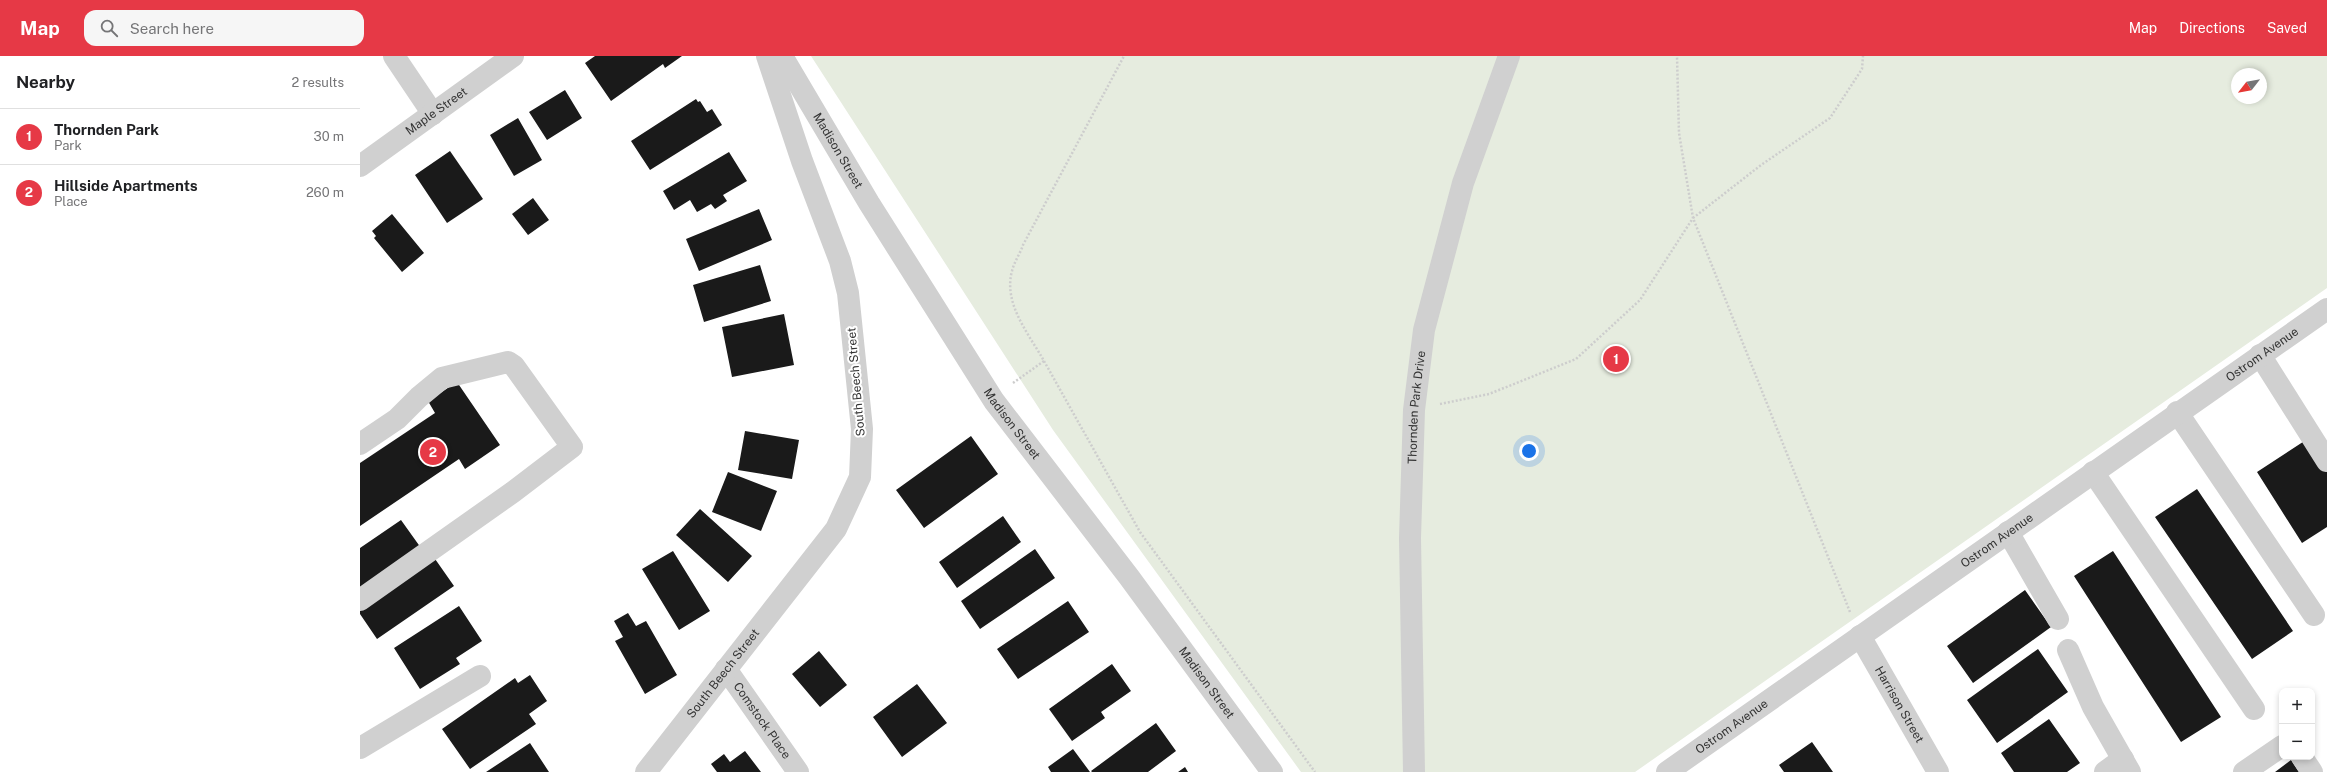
<!DOCTYPE html>
<html lang="en">
<head>
<meta charset="utf-8">
<style>
	body { margin:0; font-family:"Public Sans",sans-serif; background:#f6f6f6; color:#202124 }
	.controls { position:absolute; right:12px; bottom:12px; display:grid; overflow:hidden; border-radius:8px; box-shadow:0 2px 6px #0003 }
	.controls button { width:36px; height:36px; display:grid; place-items:center; padding:0; border:0; border-bottom:1px solid #e0e0e0; background:#fff; color:#202124; font:20px sans-serif }
	.compass { position:absolute; left:1871px; top:12px; width:36px; height:36px; border-radius:50%; background:#fff; box-shadow:0 2px 6px #0003; rotate:239deg }
	.you { position:absolute; left:1169px; top:395px; width:14px; height:14px; margin:-10px; border:3px solid #fff; border-radius:50%; background:#1a73e8; box-shadow:0 0 0 6px #1a73e833 }
	.badge { display:grid; place-items:center; width:26px; height:26px; border-radius:50%; background:#e63946; color:#fff; font-size:13px; font-weight:700 }
	.pin { position:absolute; translate:-50% -50%; border:2px solid #fff; box-shadow:0 1px 4px #0006 }
	.list { margin:0; padding:0; list-style:none }
	h2 { display:flex; justify-content:space-between; align-items:center; height:52px; margin:0; padding:0 16px; font-size:17px }
	h2 small { font-size:13px; font-weight:400; color:#757577 }
	.list li { display:grid; grid-template-columns:26px 1fr auto; gap:12px; align-items:center; box-sizing:border-box; height:56px; padding:0 16px; border-top:1px solid #e0e0e0 }
	.list b { display:block; font-size:15px; white-space:nowrap }
	.list p { margin:0; font-size:13px; white-space:nowrap; color:#757577 }
	.list em { font-size:13px; font-style:normal; color:#757577 }
	.icon { flex:none; width:22px; height:22px; fill:none; stroke:currentColor; stroke-width:2; stroke-linecap:round; stroke-linejoin:round }
	.map { position:relative; flex:none; width:1967px; height:716px; overflow:hidden }
	header { display:flex; align-items:center; gap:24px; box-sizing:border-box; height:56px; padding:0 20px; background:#e63946; color:#fff }
	header strong { font-size:19px }
	nav { display:flex; gap:22px; margin-inline-start:auto; font-size:14px }
	.search { width:280px; height:36px; background:#f6f6f6; display:flex; align-items:center; gap:10px; box-sizing:border-box; padding:0 14px; border-radius:12px; color:#757577; font-size:15px }
	main { display:flex }
	aside { flex:1; background:#fff }
	.map>svg:first-child { display:block }
	.green { fill:#e6ecdf; fill-rule:evenodd }
	.building { fill:#1a1a1a }
	.lines { fill:none; stroke-linecap:round; stroke-linejoin:round }
	.path { stroke:#cdcdcd; stroke-width:2.5; stroke-dasharray:2 2; stroke-linecap:butt }
	.minor { stroke:#d0d0d0; stroke-width:22 }
	.labels { text-anchor:middle; stroke-width:4; stroke-linejoin:round; paint-order:stroke }
	.street-label { font-size:12px; fill:#333; stroke:#fff }
</style>
</head>
<body>
<header>
<strong>Map</strong>
<div class="search"><svg class="icon" aria-label="search" viewBox="0 0 24 24"><circle cx="10" cy="10" r="6"/><path d="M15 15l6 6"/></svg>Search here</div>
<nav><a>Map</a><a>Directions</a><a>Saved</a></nav>
</header>
<main>
<aside>
<h2>Nearby<small>2 results</small></h2>
<ul class="list">
<li><span class="badge">1</span><div><b>Thornden Park</b><p>Park</p></div><em>30 m</em></li>
<li><span class="badge">2</span><div><b>Hillside Apartments</b><p>Place</p></div><em>260 m</em></li>
</ul>
</aside>
<div class="map">
<svg width="1967" height="716" viewBox="0 0 1967 716">
	<rect width="100%" height="100%" fill="#fff"/>
	<!-- green -->
	<path class="green" d="M451,0h1516v232l-692,484h-334l-248,-342zM1877,18h24v24h-24z"/>
	<!-- building -->
	<path class="building" d="M235,0h87l-17,12 -2,-4 -52,37 -26,-38z
		M205,34l17,28 -35,22 -18,-28z
		M336,43l2,3 2,-1 7,11 5,-3 10,16 -72,45 -19,-29z
		M158,62l24,42 -28,16 -24,-41z
		M90,95l33,48 -36,24 -32,-48z
		M369,96l18,29 -24,14 4,6 -12,8 -4,-5 -14,8 -7,-12 -16,10 -11,-19z
		M173,142l16,22 -21,15 -16,-21z
		M399,153l13,31 -73,31 -13,-32z
		M32,158l32,39 -22,19 -28,-34 2,-2 -4,-5z
		M400,209l11,36 -67,21 -11,-37z
		M424,258l10,51 -62,12 -10,-50z
		M97,326l43,63 -35,24 -6,-10 -99,67v-63l75,-50 -7,-12z
		M385,375l54,9 -7,39 -54,-9z
		M611,380l27,38 -74,54 -28,-38z
		M1949,382l18,29v60l-25,16 -45,-71z
		M368,416l49,19 -16,40 -49,-19z
		M1837,433l96,142 -41,28 -97,-142z
		M340,453l52,47 -24,26 -52,-47z
		M643,460l18,26 -64,46 -18,-26z
		M41,464l20,28 -61,42v-42z
		M675,493l20,29 -75,51 -19,-28z
		M313,495l37,60 -31,19 -37,-61z
		M1753,495l108,166 -40,25 -107,-166z
		M73,500l21,30 -77,53 -17,-25v-7z
		M1665,534l26,37 -78,56 -26,-37z
		M708,545l21,31 -71,47 -21,-30z
		M99,550l23,35 -26,17 4,6 -40,25 -26,-41z
		M268,557l8,13 10,-5 31,54 -32,19 -30,-53 8,-4 -9,-16z
		M1678,593l30,43 -71,51 -30,-43z
		M459,595l28,34 -27,22 -28,-33z
		M752,608l19,27 -30,21 4,6 -33,23 -23,-32z
		M170,619l17,26 -18,13 7,10 -66,45 -28,-40 73,-51 3,5z
		M557,628l30,39 -45,34 -29,-40z
		M1689,663l31,44 -13,9h-53l-13,-19z
		M796,667l20,28 -28,21h-56l-1,-1z
		M1452,686l21,30h-49l-5,-7z
		M170,687l19,29h-63z
		M713,693l17,23h-39l-3,-5z
		M385,695l16,21h-44l-6,-8 13,-10 6,8z
		M1931,704l8,12h-24z
		M825,711l3,5h-10z"/>
	<g class="lines">
		<!-- path -->
		<path class="path" d="M684,305l96,171 175,240
			M653,327l31,-22c-15,-27 -41,-57 -32,-90 2,-9 8,-17 11,-26l101,-189
			M1080,348l49,-10 87,-35 64,-59 53,-82 -14,-85 -2,-77
			M1490,556l-157,-394 68,-53 69,-47 32,-49 1,-13"/>
		<!-- minor -->
		<g class="minor">
			<path d="M34,0l39,58"/>
			<path id="s1" d="M422,0l87,147 125,198 135,176 143,195"/>
			<path id="s2" d="M0,110l153,-110"/>
			<path d="M1900,299l67,106"/>
			<path d="M1817,356l137,203"/>
			<path d="M0,388l37,-25 22,-22 23,-19 66,-16 6,4 58,81 -59,45 -153,108"/>
			<path d="M1733,416l161,237"/>
			<path d="M1648,476l50,87"/>
			<path id="s3" d="M1500,580l78,136"/>
			<path d="M1708,594l25,57 37,65"/>
			<path id="s4" d="M366,613l72,103"/>
			<path d="M0,692l120,-72"/>
			<path d="M1942,701l10,15"/>
			<path id="s5" d="M286,716l190,-243 24,-52 2,-48 -14,-136 -8,-32 -38,-100 -35,-105"/>
			<path id="s6" d="M1054,716l-4,-234 4,-128 10,-80 39,-147 46,-127"/>
			<path id="s7" d="M1307,716l660,-463"/>
			<path d="M1745,716l18,-13"/>
			<path d="M1884,716l38,-26"/>
		</g>
	</g>
	<g class="labels">
		<!-- street labels -->
		<g class="street-label">
			<text dy="4" stroke="none"><textPath href="#s2" startOffset="94">Maple Street</textPath></text>
			<text dy="4" stroke="none"><textPath href="#s1" startOffset="110">Madison Street</textPath></text>
			<text dy="4" stroke="none"><textPath href="#s7" startOffset="727">Ostrom Avenue</textPath></text>
			<text transform="translate(496 326) rotate(-95)" y="4">South Beech Street</text>
			<text dy="4" stroke="none"><textPath href="#s6" startOffset="365">Thornden Park Drive</textPath></text>
			<text dy="4" stroke="none"><textPath href="#s1" startOffset="434">Madison Street</textPath></text>
			<text dy="4" stroke="none"><textPath href="#s7" startOffset="403">Ostrom Avenue</textPath></text>
			<text dy="4" stroke="none"><textPath href="#s5" startOffset="125">South Beech Street</textPath></text>
			<text dy="4" stroke="none"><textPath href="#s1" startOffset="758">Madison Street</textPath></text>
			<text dy="4" stroke="none"><textPath href="#s3" startOffset="79">Harrison Street</textPath></text>
			<text dy="4" stroke="none"><textPath href="#s4" startOffset="63">Comstock Place</textPath></text>
			<text dy="4" stroke="none"><textPath href="#s7" startOffset="79">Ostrom Avenue</textPath></text>
		</g>
	</g>
</svg>
<div class="controls">
<button>+</button>
<button>−</button>
</div>
<svg class="compass" viewBox="-18 -18 36 36"><path d="M0-13l5 13h-10z" fill="#e53935"/><path d="M0 13l5-13h-10z" fill="#757577"/></svg>
<div class="you"></div>
<div class="pin badge" style="left:1256px;top:303px">1</div>
<div class="pin badge" style="left:73px;top:396px">2</div>
</div>
</main>
</body>
</html>
